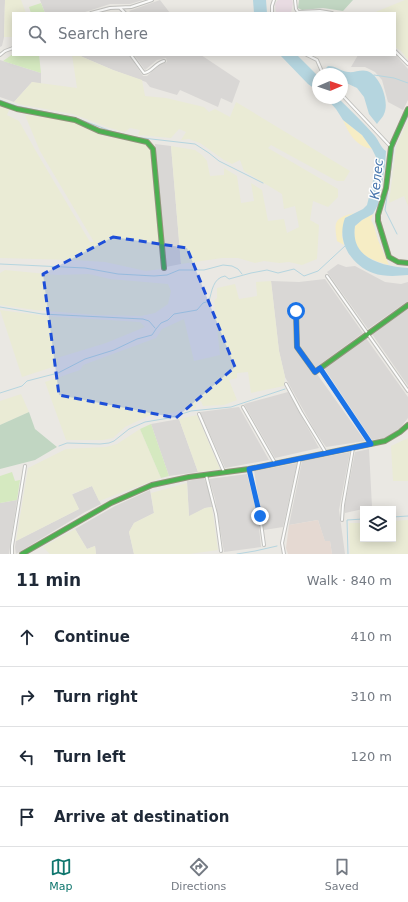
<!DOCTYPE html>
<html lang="en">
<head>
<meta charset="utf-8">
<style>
	body { margin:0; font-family:"DejaVu Sans",sans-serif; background:#f2f2f3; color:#1f2937 }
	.controls { position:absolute; right:12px; bottom:12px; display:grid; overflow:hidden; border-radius:0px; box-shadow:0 2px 10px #0003 }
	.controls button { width:36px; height:36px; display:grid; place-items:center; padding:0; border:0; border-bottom:1px solid #e0e1e3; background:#fff; color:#1f2937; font:20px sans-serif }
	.compass { position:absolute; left:312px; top:68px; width:36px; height:36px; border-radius:50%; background:#fff; box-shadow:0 2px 10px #0003; rotate:88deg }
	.stop { position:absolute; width:12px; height:12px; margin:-9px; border:3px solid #1a73e8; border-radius:50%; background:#fff }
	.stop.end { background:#1a73e8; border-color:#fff; box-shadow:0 1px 4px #0008 }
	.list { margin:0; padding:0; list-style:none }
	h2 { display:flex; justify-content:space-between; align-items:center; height:52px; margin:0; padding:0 16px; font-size:17px }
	h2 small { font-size:13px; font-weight:400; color:#747a83 }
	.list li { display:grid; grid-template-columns:26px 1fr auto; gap:12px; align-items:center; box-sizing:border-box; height:60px; padding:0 16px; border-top:1px solid #e0e1e3 }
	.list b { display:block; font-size:15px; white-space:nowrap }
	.list em { font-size:13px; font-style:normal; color:#747a83 }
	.icon { flex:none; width:22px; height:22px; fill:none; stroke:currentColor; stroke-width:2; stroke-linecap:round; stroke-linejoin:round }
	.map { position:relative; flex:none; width:408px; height:554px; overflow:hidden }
	.search { position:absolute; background:#fff; box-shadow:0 2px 10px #0003; left:12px; right:12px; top:12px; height:44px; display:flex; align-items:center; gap:10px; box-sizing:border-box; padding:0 14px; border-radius:0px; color:#747a83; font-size:15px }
	.sheet { height:292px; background:#fff }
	nav { display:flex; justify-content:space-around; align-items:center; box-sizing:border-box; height:56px; border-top:1px solid #e0e1e3; background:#fff; font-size:11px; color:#747a83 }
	nav a { display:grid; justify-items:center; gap:2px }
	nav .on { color:#0f766e }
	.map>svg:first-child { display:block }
	.residential { fill:#d9d7d5 }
	.industrial { fill:#e8dbe2 }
	.military { fill:#e5d9d2 }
	.farmland { fill:#eaebd5 }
	.grass { fill:#d5e9c0 }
	.sand { fill:#f6edc5 }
	.cemetery { fill:#c1d6c2 }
	.water { fill:#b5d5df }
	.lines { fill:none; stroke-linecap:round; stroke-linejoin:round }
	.stream { stroke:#b5d5df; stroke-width:1 }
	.street-casing { stroke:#c2c2bf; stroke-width:4 }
	.fast-casing { stroke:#91937b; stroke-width:6 }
	.street { stroke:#fcfcfb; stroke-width:2 }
	.fast { stroke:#4caf50; stroke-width:4 }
	.route { stroke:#1a73e8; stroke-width:5 }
	.marked { fill:#1d4ed8; fill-opacity:0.2; stroke:#1d4ed8; stroke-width:3; stroke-dasharray:8 5; stroke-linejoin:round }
	.labels { text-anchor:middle; stroke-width:3; stroke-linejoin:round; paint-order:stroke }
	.water-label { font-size:13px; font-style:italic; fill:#4575ad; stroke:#fff }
</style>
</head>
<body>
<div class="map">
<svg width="408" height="554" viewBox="0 0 408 554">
	<rect width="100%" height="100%" fill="#eae8e3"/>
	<!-- residential -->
	<path class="residential" d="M0,0h5l-1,37 -2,9 -2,1z
		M40,0h103l-13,4h-20l-28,9h-37z
		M160,0l10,13h-39l-2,-2z
		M395,54l13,15v31l-5,10 -15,-8 -6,-22 -7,-8 -10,-5h-14l7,-12z
		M78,55h51l14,21h4l12,-11 8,-3 -1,-4 -9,2 -12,10 -11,-15h67l39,26 -8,22 -11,-5 -3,9 -38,-17 -3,5 -27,-8 -4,-5 -33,-12z
		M0,60l41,13v11l-9,-2 -18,20 -14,-5z
		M155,144l16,2 10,118 -15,3z
		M338,264l8,3 9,-1 30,16 16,2 7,-2v19l-40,28 -41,-57z
		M325,279l38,54 -48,35 2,6 48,67 -39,6 -11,-16 -30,-54 -6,-26 -8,-70 28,1z
		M408,309v77l-36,-52z
		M366,338l42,59v21l-8,10 -10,9 -18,3 -48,-72z
		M288,392l31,56 -44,10 -31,-54z
		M239,407l30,53 -44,8 -25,-56z
		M179,419l19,53 -29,4 -18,-52z
		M369,449l3,58 -27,6v-9l10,-52z
		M350,452l-11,58 6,44h-13l-2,-13 -5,1 -7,-22 -29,5 13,-64z
		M297,463l-14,64 -19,3 -10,-59z
		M247,474l11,43 3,30 -37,5 -9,-53 -6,-20z
		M204,478l6,15 2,14 -7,1 -16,9 -2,-36z
		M92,486l9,18 -16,8 -69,42 -1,-7 1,-6 63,-32 -8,-14z
		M150,490l4,23 -20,10 -5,9 5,22h-38l-1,-8 -8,3 -12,-20 40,-23z
		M17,500l-8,54h-9v-51z"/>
	<!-- industrial -->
	<path class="industrial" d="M278,0h14l1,3 -2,10h-15l-1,-9z"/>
	<!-- military -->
	<path class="military" d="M318,520l7,21h5l2,13h-44l-2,-6 3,-23z"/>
	<!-- farmland -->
	<path class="farmland" d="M5,0h16l5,13h-13v24h-9z
		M405,0h3v60l-7,-9 -6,-4v-34h-22z
		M72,55h6l35,15 29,10 3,16 21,2 38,9 5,5 6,-3 15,8 6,-15 114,69 -6,10h-7l-66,-36 -3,3 70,41v8l-10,10 -15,-6 -3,19 9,5 -2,34 -15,6 -13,-3 -10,1 -15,-2 -9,2 -17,-5h-16l-41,6 -10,-118 24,4 7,5 5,6 3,15 14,-1v-7l13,8 4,27 13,-2 -3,-18 11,7 6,31 16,-2 3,14 12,-6 -4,-21 -11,3 -2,-15 -38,-23 -4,-11 -8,4 -8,-4 -24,-17 -11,-4 -8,1 5,-8 -7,-3 -8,9 -33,-3 2,-5 -10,-2 -5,4 -15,-4 -37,-14 -50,-9 -9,-3 18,-20 45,6z
		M0,106l9,4 -2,5 12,6 18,32 53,89h4l-54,-91 -15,-36 46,6 29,14 47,10 3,5 11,119 -15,2 -41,-9 -32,-2 -73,-2z
		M408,120v86l-4,-10 -15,7 7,-56z
		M5,270l52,5 32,-1 21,5 58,5 3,7 -3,13 -13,9 -14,3 -45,-1 -61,-5 -35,-5v-32z
		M271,281l8,70 6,26 -1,9 -33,7 -3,-21 -11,1v5l-8,2 8,20 -13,5 -21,1 -2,-5 -5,1v6l-11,1 -17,5 -20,2 -23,11 -12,11 -10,2h-37l-21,-58 35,-12 3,-5 73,-27 6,-9 22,-10 10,42 26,-6 -6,-54 3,-3v-10l18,-4 4,15 18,-3 -1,-14z
		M0,310l46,6 94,6 5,5 -39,16 -49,15 2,7 -37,12z
		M21,394l8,18 -29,13v-24z
		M197,415l23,54 -22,3 -19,-53z
		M140,429l21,49 -62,23 -7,-15 -20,8 7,15 -63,32 12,-73 38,-19 40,-2 11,-3z
		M408,438v43h-15l-2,-35z
		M187,483l2,33 16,-8 7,-1 6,43 -29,4h-55l-5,-22 5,-9 20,-10 -3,-20z
		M408,520v34h-58l-1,-31h14v16h30v-18z
		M75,529l12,20 8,-3 1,8h-46l-7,-7z"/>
	<!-- grass -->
	<path class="grass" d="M41,3l4,10h-14l-2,-6z
		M13,54v1h26l2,18 -38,-12z
		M151,424l18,52 -8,2 -21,-49z
		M12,472l3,9 5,-1 -3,20 -17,3v-27z"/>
	<!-- sand -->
	<path class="sand" d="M343,120l19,15 10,14c-16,-3 -23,-15 -29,-29z
		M354,213l-9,5 -3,18 2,9 -7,-4c-3,-19 -3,-23 17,-28z
		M373,214l-2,6 3,6 4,14 11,25c-22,-6 -38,-13 -34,-39l7,-6z"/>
	<!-- cemetery -->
	<path class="cemetery" d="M299,0h54l-10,11 -20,-3 -21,2 -4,-2z
		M29,412l6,17 22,18 -22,13 -35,9v-44z"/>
	<!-- water -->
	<path class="water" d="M253,0h13l1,13h-13z
		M280,55h17l21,21v15l-10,-7z
		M328,66c9,0 12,5 20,6 6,1 13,-3 19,-1 13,4 23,31 17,43 -1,3 -5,7 -7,10l-8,-10 -5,-17 -7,-9 -15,-7v-7h-14l-3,-5z
		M326,98h12c13,13 26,25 37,38 4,5 6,12 11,15l-1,15 -7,39 -5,9 -11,6 -7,6c-5,33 27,40 53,42v7c-11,1 -24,2 -35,-2 -22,-8 -37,-32 -28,-55l18,-9 4,-4 9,-36v-12l-4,-8 -10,-14 -19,-15 -7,-11z"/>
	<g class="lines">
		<!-- stream -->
		<path class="stream" d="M374,75l20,3 14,5
			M0,100l17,6 59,12 35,13 23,6 61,7 14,9 10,8 44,22
			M397,234l-12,-24 9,-63 3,-9 11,-22
			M0,264l85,4 33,6 36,2 13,-1 12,-5h25l19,-5 9,1 6,3 4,5
			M0,307l42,7 101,5 6,2 6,7
			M0,393l22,-7 5,-5 31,-8 27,-14 29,-9 23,-11 15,-4 4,-6 5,-6 7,-3 6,-6 23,-4 6,-7 6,-2c3,-10 4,-23 16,-25l4,3 22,-6 16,-3 11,3 16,-4 10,7 14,-5 27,-25
			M59,446l8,-3 33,1 9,-1 5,-2 15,-12 16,-7 24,-4 22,-7 40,-4 54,-18
			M393,517l15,-1
			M237,554l18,-3 22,-5
			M348,554l-1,-34 16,-1"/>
		<defs>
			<path id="street" d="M295,0l1,9 2,3 22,-1 12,2
				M120,8l5,5
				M91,13l19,-5 21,-1 21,-7
				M272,13v-7l2,-6
				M395,51l13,13
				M0,55l5,-4 8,-3
				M131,55l13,18c8,-1 10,-9 20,-12
				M307,55l10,5 6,14
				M342,95l49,52
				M327,276l81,115
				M320,369l51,75
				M286,384l15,28 25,41
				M243,407l32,56
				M199,414l25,58
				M249,469l11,47 4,29
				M206,475l10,39 5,37
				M342,520l1,-15 10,-57
				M12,554v-8l13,-80
				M284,554l-2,-11 18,-85"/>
			<path id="fast" d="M0,103l17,6 58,11 24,11 48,11 6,7 11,119
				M408,109l-17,38 -5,41 -8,27v6l11,36 9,5 10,1
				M296,311l1,36 18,25 93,-67
				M22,554l89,-51 41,-18 37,-8 60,-8 136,-28 15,-9 8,-7"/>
		</defs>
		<!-- street casing -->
		<use href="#street" class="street-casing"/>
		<!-- fast casing -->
		<use href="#fast" class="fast-casing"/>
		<!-- street -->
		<use href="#street" class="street"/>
		<!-- fast -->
		<use href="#fast" class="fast"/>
	</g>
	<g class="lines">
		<!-- route -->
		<path class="route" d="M260,516l-11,-47 122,-25 -51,-76 -5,4 -18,-25 -1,-36"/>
	</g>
	<!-- marked area -->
	<path class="marked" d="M113,237l74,11 48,119 -59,51 -117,-23 -16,-121z"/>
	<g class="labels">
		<!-- water labels -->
		<g class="water-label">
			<text transform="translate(376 179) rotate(-84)" y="5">Келес</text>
		</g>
	</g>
</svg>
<div class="controls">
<button><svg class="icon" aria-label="layers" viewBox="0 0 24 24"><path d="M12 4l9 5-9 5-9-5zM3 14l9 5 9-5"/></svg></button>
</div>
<svg class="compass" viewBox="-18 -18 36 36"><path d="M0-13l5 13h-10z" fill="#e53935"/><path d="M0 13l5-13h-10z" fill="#747a83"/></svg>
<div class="stop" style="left:296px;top:311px"></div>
<div class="stop end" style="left:260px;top:516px"></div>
<div class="search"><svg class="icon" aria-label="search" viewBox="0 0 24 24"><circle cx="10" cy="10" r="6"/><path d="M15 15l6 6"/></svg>Search here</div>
</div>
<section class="sheet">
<h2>11 min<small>Walk · 840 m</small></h2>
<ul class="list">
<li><svg class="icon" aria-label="ahead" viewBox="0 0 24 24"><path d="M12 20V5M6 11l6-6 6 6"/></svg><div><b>Continue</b></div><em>410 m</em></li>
<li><svg class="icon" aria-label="right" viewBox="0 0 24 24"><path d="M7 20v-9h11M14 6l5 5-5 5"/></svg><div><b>Turn right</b></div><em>310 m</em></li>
<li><svg class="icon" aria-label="left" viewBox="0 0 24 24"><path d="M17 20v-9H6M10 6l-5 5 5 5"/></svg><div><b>Turn left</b></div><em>120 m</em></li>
<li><svg class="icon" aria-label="arrive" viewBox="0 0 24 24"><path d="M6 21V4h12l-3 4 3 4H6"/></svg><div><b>Arrive at destination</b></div></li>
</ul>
</section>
<nav>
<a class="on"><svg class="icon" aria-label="map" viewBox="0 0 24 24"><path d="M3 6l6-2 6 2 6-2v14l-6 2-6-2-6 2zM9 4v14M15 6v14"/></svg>Map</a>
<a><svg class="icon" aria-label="directions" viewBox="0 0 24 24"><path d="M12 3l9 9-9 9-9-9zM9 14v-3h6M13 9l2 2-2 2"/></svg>Directions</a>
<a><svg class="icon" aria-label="saved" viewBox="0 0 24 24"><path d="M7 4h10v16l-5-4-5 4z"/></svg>Saved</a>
</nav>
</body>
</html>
